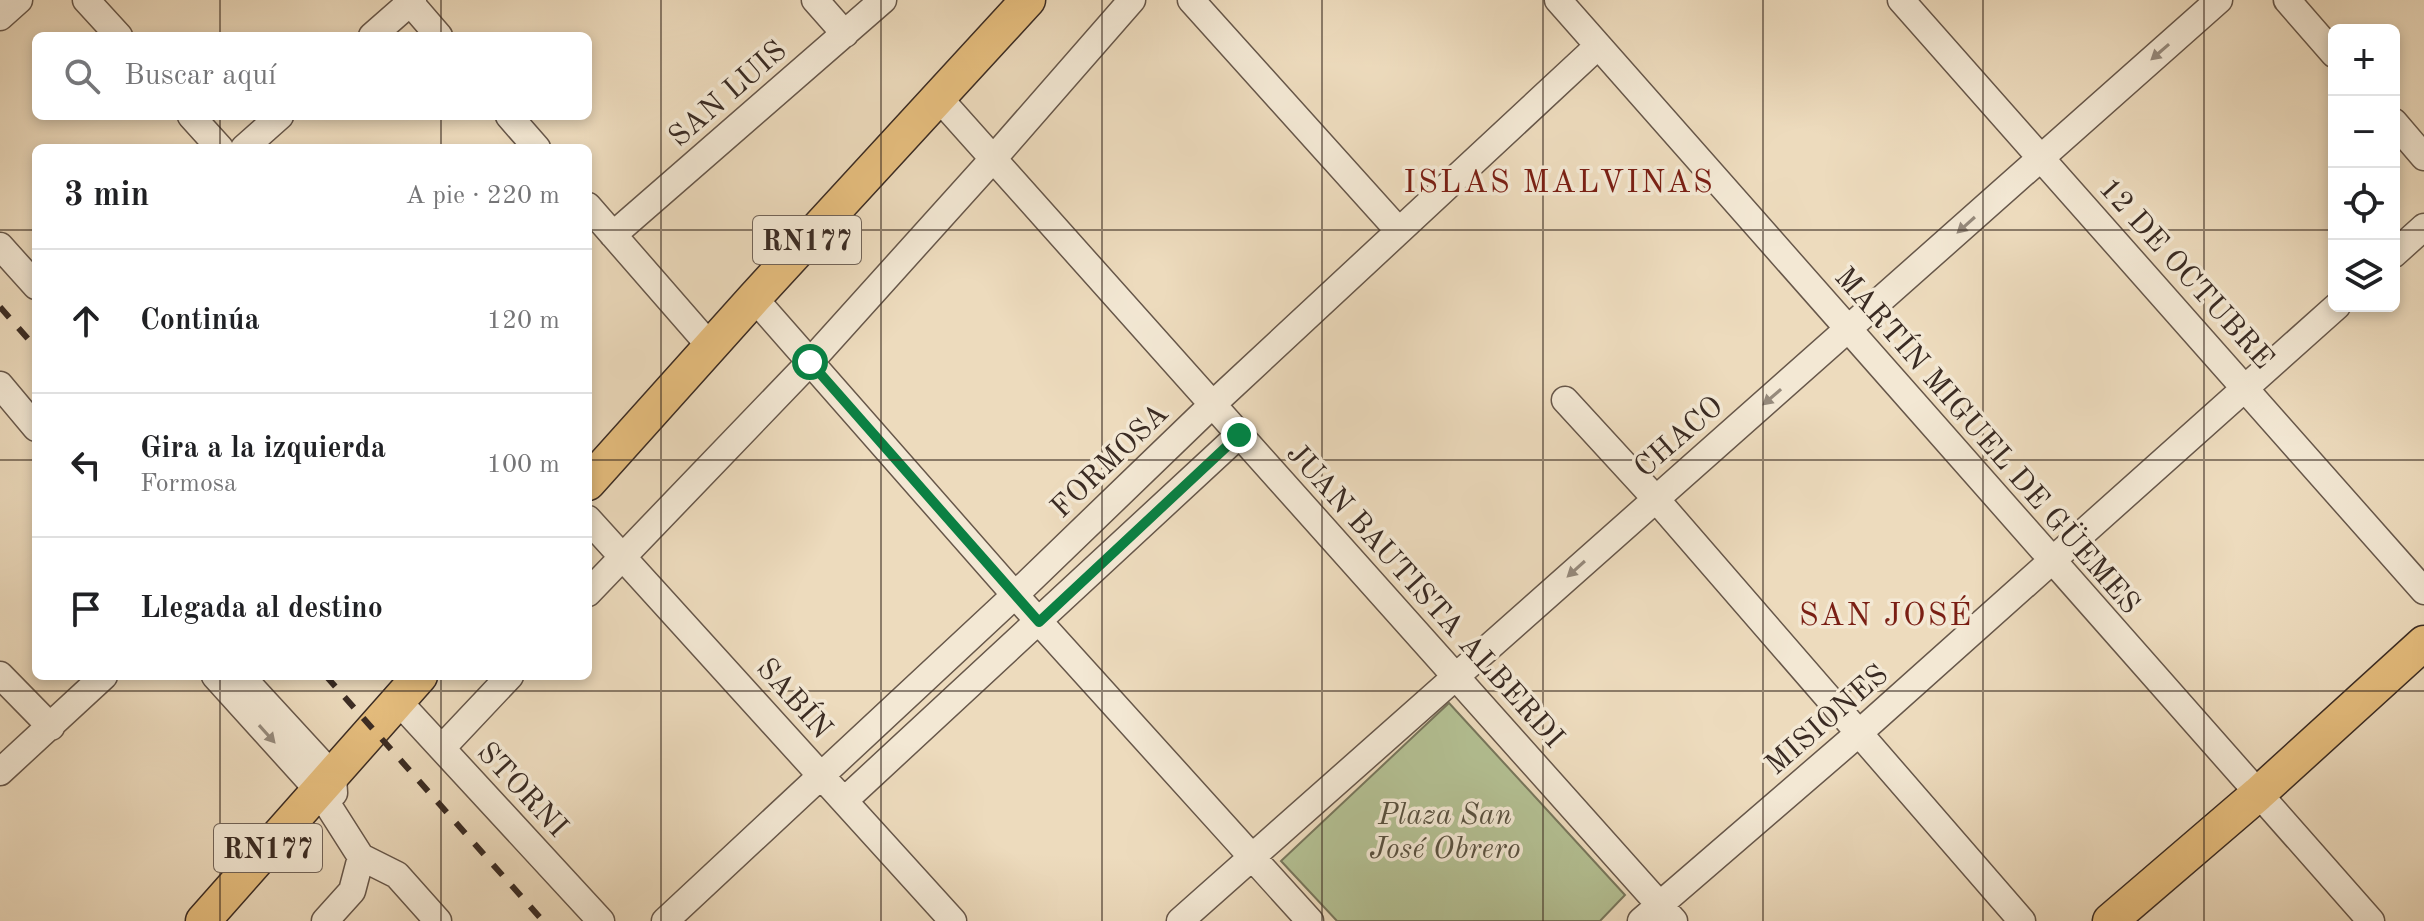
<!DOCTYPE html>
<html lang="es">
<head>
<meta charset="utf-8">
<style>
	body { margin:0; font-family:"Old Standard TT",serif; background:#f6f6f6; color:#202124 }
	.controls { position:absolute; right:24px; top:24px; display:grid; overflow:hidden; border-radius:12px; box-shadow:0 4px 12px #0003 }
	.controls button { width:72px; height:72px; display:grid; place-items:center; padding:0; border:0; border-bottom:2px solid #e0e0e0; background:#fff; color:#202124; font:40px sans-serif }
	.stop { position:absolute; width:24px; height:24px; margin:-18px; border:6px solid #0b8043; border-radius:50%; background:#fff }
	.stop.end { background:#0b8043; border-color:#fff; box-shadow:0 2px 8px #0008 }
	.list { margin:0; padding:0; list-style:none }
	h2 { display:flex; justify-content:space-between; align-items:center; height:104px; margin:0; padding:0 32px; font-size:34px }
	h2 small { font-size:26px; font-weight:400; color:#757577 }
	.list li { display:grid; grid-template-columns:52px 1fr auto; gap:24px; align-items:center; box-sizing:border-box; height:144px; padding:0 32px; border-top:2px solid #e0e0e0 }
	.list b { display:block; font-size:30px; white-space:nowrap }
	.list p { margin:0; font-size:26px; white-space:nowrap; color:#757577 }
	.list em { font-size:26px; font-style:normal; color:#757577 }
	.icon { flex:none; width:44px; height:44px; fill:none; stroke:currentColor; stroke-width:2; stroke-linecap:round; stroke-linejoin:round }
	.map { position:relative; flex:none; width:2424px; height:921px; overflow:hidden }
	.search { position:absolute; background:#fff; box-shadow:0 4px 12px #0003; left:32px; top:32px; width:560px; height:88px; display:flex; align-items:center; gap:20px; box-sizing:border-box; padding:0 28px; border-radius:12px; color:#757577; font-size:30px }
	.panel { position:absolute; background:#fff; box-shadow:0 4px 12px #0003; left:32px; top:144px; width:560px; height:536px; border-radius:12px }
	.map>svg:first-child { display:block }
	.green { fill:#b4c194; stroke:#77765c; stroke-width:2 }
	.lines { fill:none; stroke-linecap:round; stroke-linejoin:round }
	.minor-casing { stroke:#67574a; stroke-width:29 }
	.major-casing { stroke:#3a2b23; stroke-width:37 }
	.minor { stroke:#f3e8d4; stroke-width:26 }
	.major { stroke:#e6be7e; stroke-width:34 }
	.rail { stroke:#3a2b23; stroke-width:6; stroke-dasharray:14 14; stroke-linecap:butt }
	.oneway { fill:#968a7c }
	.route { stroke:#0b8043; stroke-width:10 }
	.grid { fill:none; stroke:#3a2b23; stroke-width:2; stroke-opacity:0.55 }
	.labels { text-anchor:middle; stroke-width:7; stroke-linejoin:round; paint-order:stroke }
	.shield { fill:#f3e8d4; stroke:#726458; stroke-width:2 }
	.shield-label { font-size:28px; font-weight:bold; fill:#3a2b23 }
	.street-label { font-size:30px; fill:#3a2b23; stroke:#f3e8d4 }
	.park-label { font-size:30px; font-style:italic; fill:#58503f; stroke:#f3e8d4 }
	.neighbourhood-label { font-size:32px; letter-spacing:2px; fill:#7a1f14; stroke:#f3e8d4 }
</style>
</head>
<body>
<div class="map">
<svg width="2424" height="921" viewBox="0 0 2424 921">
	<rect width="100%" height="100%" fill="#eddbbd"/>
	<filter id="stains"><feTurbulence type="fractalNoise" baseFrequency=".0025" numOctaves="4"/><feColorMatrix values="0 0 0 0 .2 0 0 0 0 .09 0 0 0 0 .02 0 0 0 .5 -.17"/></filter>
	<radialGradient id="worn" r=".72"><stop offset=".6" stop-color="#630" stop-opacity="0"/><stop offset="1" stop-color="#630" stop-opacity=".3"/></radialGradient>
	<!-- green -->
	<path class="green" d="M1449,703l176,192 -25,26h-263l-56,-60z"/>
	<g class="lines">
		<defs>
			<path id="minor" d="M86,0l33,36
				M408,0l31,36
				M815,0l30,34
				M1191,0l208,231
				M1558,0l813,921
				M1901,0l523,591
				M2287,0l47,54
				M0,17l19,-17
				M372,36l41,-36
				M938,97l736,824
				M191,116l29,32
				M509,116l28,32
				M2394,122l30,35
				M244,148l36,-32
				M588,206l122,140
				M613,235l270,-235
				M0,246l36,40
				M2394,254l30,-27
				M754,298l261,297 295,326
				M0,385l36,43
				M1565,400l90,98 367,423
				M588,519l365,402
				M588,593l222,-231 183,-203 139,-159
				M0,675l51,52
				M215,676l104,115 42,66 36,18 41,46
				M241,676l92,100 1,17
				M398,701l203,220
				M442,748l68,-72
				M0,772l104,-96
				M845,800l394,-365
				M325,921l27,-30 9,-34
				M665,921l350,-326 197,-190 386,-359
				M1180,921l1039,-921
				M1641,921l218,-188 478,-427"/>
			<path id="major" d="M588,483l166,-185 274,-298
				M203,921l217,-245
				M2110,921l148,-127 166,-151"/>
		</defs>
		<!-- minor casing -->
		<use href="#minor" class="minor-casing"/>
		<!-- major casing -->
		<use href="#major" class="major-casing"/>
		<!-- minor -->
		<use href="#minor" class="minor"/>
		<!-- major -->
		<use href="#major" class="major"/>
		<!-- rail -->
		<path class="rail" d="M0,307l36,41
			M326,676l217,245"/>
	</g>
	<!-- one-way arrows -->
	<defs><path id="oneway-solid" d="M-6-.8H1V-3.2L6.5 0L1 3.2V.8H-6Z" transform="scale(2)"/></defs>
	<g class="oneway">
		<use href="#oneway-solid" transform="translate(2160 52) rotate(139)"/>
		<use href="#oneway-solid" transform="translate(1966 225) rotate(138)"/>
		<use href="#oneway-solid" transform="translate(1772 397) rotate(139)"/>
		<use href="#oneway-solid" transform="translate(1576 569) rotate(138)"/>
		<use href="#oneway-solid" transform="translate(267 734) rotate(48)"/>
	</g>
	<g class="lines">
		<!-- route -->
		<path class="route" d="M810,362l229,260 200,-187"/>
	</g>
	<!-- grid -->
	<path class="grid" d="M220,0v36M441,0v36M661,0v921M881,0v921M1102,0v921M1322,0v921M1543,0v921M1763,0v921M1983,0v921M2204,0v921M220,116v32M441,116v32M0,230h36M588,230h1746M2394,230h30M0,460h36M588,460h1836M220,676v245M441,676v245M0,691h2424"/>
	<g class="labels">
		<!-- shield labels -->
		<g class="shield">
			<rect x="753" y="216" width="108" height="48" rx="6"/>
			<rect x="214" y="824" width="108" height="48" rx="6"/>
		</g>
		<g class="shield-label">
			<text x="807" y="250">RN177</text>
			<text x="268" y="858">RN177</text>
		</g>
		<!-- street labels -->
		<g class="street-label">
			<text transform="translate(727 93) rotate(-41)" y="10">SAN LUIS</text>
			<text transform="translate(2187 273) rotate(48)" y="10">12 DE OCTUBRE</text>
			<text transform="translate(1678 436) rotate(-41)" y="10">CHACO</text>
			<text transform="translate(1988 440) rotate(49)" y="10">MARTÍN MIGUEL DE GÜEMES</text>
			<text transform="translate(1109 460) rotate(-44)" y="10">FORMOSA</text>
			<text transform="translate(1426 595) rotate(48)" y="10">JUAN BAUTISTA ALBERDI</text>
			<text transform="translate(795 698) rotate(48)" y="10">SABÍN</text>
			<text transform="translate(1826 719) rotate(-41)" y="10">MISIONES</text>
			<text transform="translate(523 789) rotate(47)" y="10">STORNI</text>
		</g>
		<!-- park labels -->
		<g class="park-label">
			<text x="1445" y="824">Plaza San<tspan x="1445" dy="34">José Obrero</tspan></text>
		</g>
		<!-- neighbourhood labels -->
		<g class="neighbourhood-label">
			<text x="1559" y="192">ISLAS MALVINAS</text>
			<text x="1886" y="625">SAN JOSÉ</text>
		</g>
	</g>
	<rect width="100%" height="100%" filter="url(#stains)"/>
	<rect width="100%" height="100%" fill="url(#worn)"/>
</svg>
<div class="controls">
<button>+</button>
<button>−</button>
<button><svg class="icon" aria-label="locate" viewBox="0 0 24 24"><circle cx="12" cy="12" r="6"/><path d="M12 2v4M12 18v4M2 12h4M18 12h4"/></svg></button>
<button><svg class="icon" aria-label="layers" viewBox="0 0 24 24"><path d="M12 4l9 5-9 5-9-5zM3 14l9 5 9-5"/></svg></button>
</div>
<div class="stop" style="left:810px;top:362px"></div>
<div class="stop end" style="left:1239px;top:435px"></div>
<div class="search"><svg class="icon" aria-label="search" viewBox="0 0 24 24"><circle cx="10" cy="10" r="6"/><path d="M15 15l6 6"/></svg>Buscar aquí</div>
<section class="panel">
<h2>3 min<small>A pie · 220 m</small></h2>
<ul class="list">
<li><svg class="icon" aria-label="ahead" viewBox="0 0 24 24"><path d="M12 20V5M6 11l6-6 6 6"/></svg><div><b>Continúa</b></div><em>120 m</em></li>
<li><svg class="icon" aria-label="left" viewBox="0 0 24 24"><path d="M17 20v-9H6M10 6l-5 5 5 5"/></svg><div><b>Gira a la izquierda</b><p>Formosa</p></div><em>100 m</em></li>
<li><svg class="icon" aria-label="arrive" viewBox="0 0 24 24"><path d="M6 21V4h12l-3 4 3 4H6"/></svg><div><b>Llegada al destino</b></div></li>
</ul>
</section>
</div>
</body>
</html>
